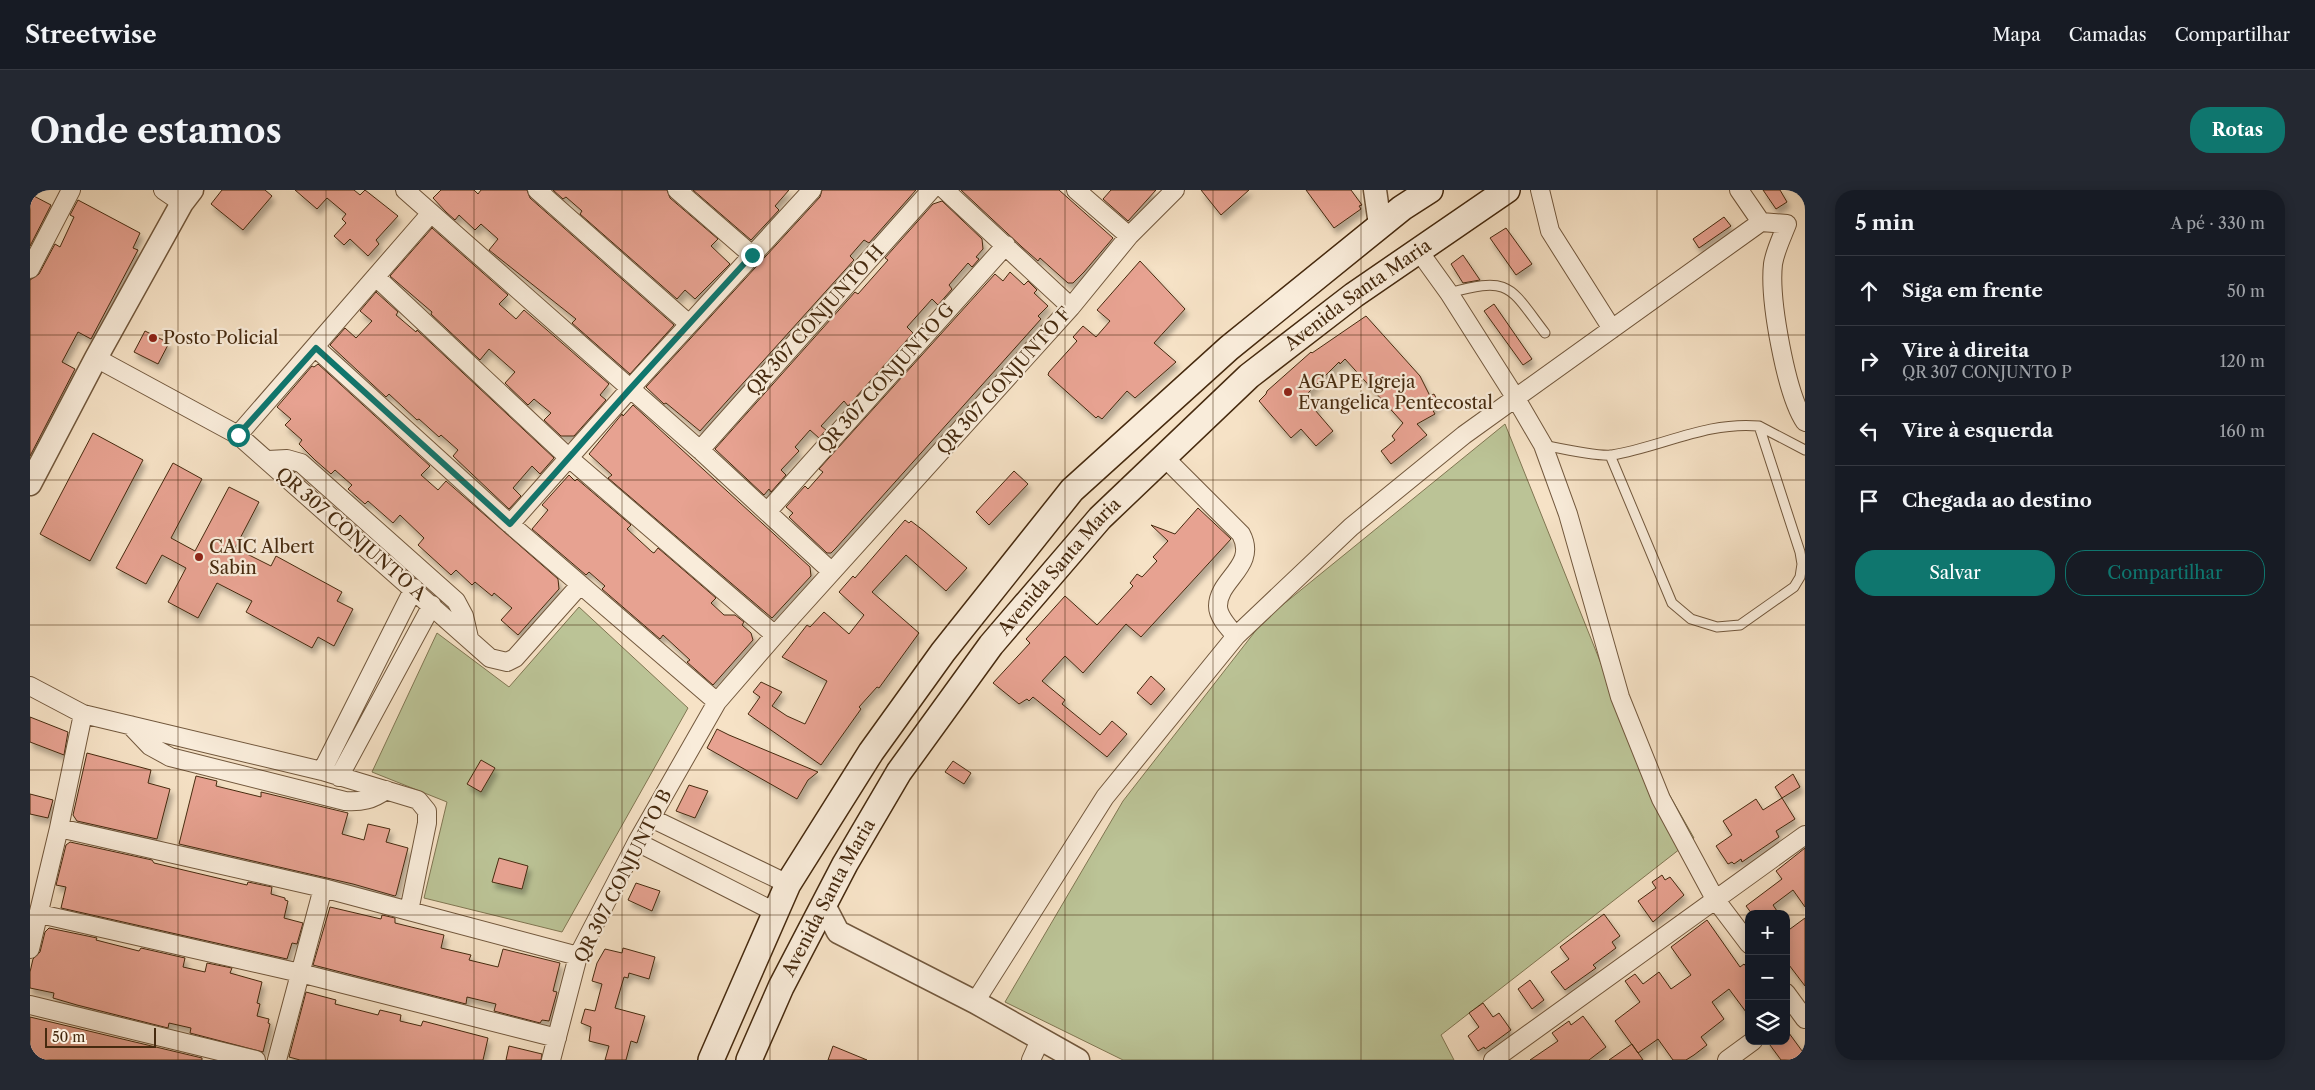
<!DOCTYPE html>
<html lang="pt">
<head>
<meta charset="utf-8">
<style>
	body { margin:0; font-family:"Libre Caslon Text",serif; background:#242831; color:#f1f3f6 }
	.controls { position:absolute; right:15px; bottom:15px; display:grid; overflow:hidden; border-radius:10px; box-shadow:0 2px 12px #0003 }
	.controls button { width:45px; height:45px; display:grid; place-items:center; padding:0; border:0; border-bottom:1px solid #363941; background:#171b24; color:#f1f3f6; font:25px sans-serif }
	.scale { position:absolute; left:15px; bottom:12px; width:111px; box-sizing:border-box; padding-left:5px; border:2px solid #462a0f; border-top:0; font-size:14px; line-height:18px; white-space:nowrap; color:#462a0f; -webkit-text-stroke:4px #f9ecda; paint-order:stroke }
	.stop { position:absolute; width:15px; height:15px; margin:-11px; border:4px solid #0f766e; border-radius:50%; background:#fff }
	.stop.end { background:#0f766e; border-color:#fff; box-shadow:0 1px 5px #0008 }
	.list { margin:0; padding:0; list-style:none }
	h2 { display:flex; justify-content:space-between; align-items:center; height:65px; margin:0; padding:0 20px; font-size:21px }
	h2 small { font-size:16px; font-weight:400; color:#9ea1a6 }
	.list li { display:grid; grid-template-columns:32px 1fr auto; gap:15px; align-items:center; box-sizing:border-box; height:70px; padding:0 20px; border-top:1px solid #363941 }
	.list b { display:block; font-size:19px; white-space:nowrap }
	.list p { margin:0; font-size:16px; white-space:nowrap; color:#9ea1a6 }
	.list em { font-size:16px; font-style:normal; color:#9ea1a6 }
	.actions { display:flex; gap:10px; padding:15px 20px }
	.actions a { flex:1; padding:11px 0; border:1px solid #0f766e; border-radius:20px; text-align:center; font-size:18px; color:#0f766e }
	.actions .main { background:#0f766e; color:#fff }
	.icon { flex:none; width:28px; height:28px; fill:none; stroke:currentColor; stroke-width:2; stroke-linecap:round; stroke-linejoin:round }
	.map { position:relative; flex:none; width:1775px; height:870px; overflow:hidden; border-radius:20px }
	header { display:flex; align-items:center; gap:30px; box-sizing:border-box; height:70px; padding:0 25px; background:#171b24; border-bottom:1px solid #363941 }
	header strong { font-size:24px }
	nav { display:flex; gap:28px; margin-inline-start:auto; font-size:18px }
	.intro { display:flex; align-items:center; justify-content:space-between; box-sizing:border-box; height:120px; padding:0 30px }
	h1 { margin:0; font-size:35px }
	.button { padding:12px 22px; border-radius:20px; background:#0f766e; color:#fff; font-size:18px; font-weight:700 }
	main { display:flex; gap:30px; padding:0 30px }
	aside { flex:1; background:#171b24; border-radius:20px; box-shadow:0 2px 12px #0003 }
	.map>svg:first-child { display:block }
	.green { fill:#bbc396; stroke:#807652 }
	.building { fill:#e7a291; stroke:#462a0f; filter:url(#shadow) }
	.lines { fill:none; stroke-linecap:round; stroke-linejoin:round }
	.service-casing { stroke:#72583d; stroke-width:11 }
	.minor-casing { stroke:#72583d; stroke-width:20 }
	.tertiary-casing { stroke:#72583d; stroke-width:25 }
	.secondary-casing { stroke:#462a0f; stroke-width:28 }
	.service { stroke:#f9ecda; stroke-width:9 }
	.minor { stroke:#f9ecda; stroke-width:18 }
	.tertiary { stroke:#f9ecda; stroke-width:22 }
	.secondary { stroke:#f9ecda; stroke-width:25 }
	.route { stroke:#0f766e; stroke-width:6 }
	.grid { fill:none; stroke:#462a0f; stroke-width:1; stroke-opacity:0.55 }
	.poi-dot { fill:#8f2418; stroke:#f9ecda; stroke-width:2 }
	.labels { text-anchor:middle; stroke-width:4.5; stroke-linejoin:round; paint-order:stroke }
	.street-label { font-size:18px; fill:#462a0f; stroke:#f9ecda }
	.poi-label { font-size:18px; fill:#462a0f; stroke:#f9ecda; text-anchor:start }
</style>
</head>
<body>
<header>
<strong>Streetwise</strong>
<nav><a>Mapa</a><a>Camadas</a><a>Compartilhar</a></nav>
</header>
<div class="intro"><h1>Onde estamos</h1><a class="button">Rotas</a></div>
<main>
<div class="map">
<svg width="1775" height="870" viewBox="0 0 1775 870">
	<defs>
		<filter id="shadow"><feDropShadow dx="3" dy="5.5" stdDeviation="2.5" flood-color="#0004"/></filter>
	</defs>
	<rect width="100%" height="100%" fill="#f6e2c6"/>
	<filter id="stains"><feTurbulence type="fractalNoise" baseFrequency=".004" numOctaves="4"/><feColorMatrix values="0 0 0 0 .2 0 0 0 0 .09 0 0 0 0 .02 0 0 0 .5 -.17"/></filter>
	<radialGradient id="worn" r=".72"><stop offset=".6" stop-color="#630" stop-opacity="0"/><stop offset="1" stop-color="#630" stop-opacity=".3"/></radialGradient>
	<!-- green -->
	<path class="green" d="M1475,234l111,277 78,137 -253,197 13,25h-331l-118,-58 118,-201 141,-181z
		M549,417l109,101 -126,224 -138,-34 23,-96 -75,-30 65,-139 72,54z"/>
	<!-- building -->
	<path class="building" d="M192,0h43l7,6 -29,34 -32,-26z
		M265,0h59l6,5 5,-5 33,26 -22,24 3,4 -11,12 -18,-17 -6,6 -10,-9 12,-13 -4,-4 4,-5 -19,-16 -10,11z
		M411,0h33l4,4 3,-4h46l3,8 144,127 -44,49 -58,-51 4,-4 -87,-69 9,-11 -17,-15 -6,6 -16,-15 -4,5 -9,-8 -13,-14z
		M523,0h114l3,8 48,41 -7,7 19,18 -35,35 -10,-9 -8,9 -97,-85 2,-3 -16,-14 -3,2z
		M663,0h96l-14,16 4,4 -28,30z
		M792,0h94l-47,53 -5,-3 -14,16 4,4 -154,171 -34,-28 -2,1 -18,-17 174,-190z
		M931,0h98l54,48 -29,34 -11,11h-5l-28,-25 -2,3 -16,-14z
		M1081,0h45l-28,31 -25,-22z
		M1171,0h48l-28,25z
		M1276,0h45l11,15 -3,1 2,3 -27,19z
		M1733,0h17l7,12 -11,7z
		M0,4l21,11 -21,41z
		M48,10l62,33 -7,15 5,2 -47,89 -13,-7 -16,30 13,7 -45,87v-176l9,-6 16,-30 5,3 14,-30 -4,-2z
		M912,11l40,38 1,10 -7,8 3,2 -7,8 -4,-4 -19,22 3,4 -14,16 -6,-6 -25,28 6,6 -65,73 -4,-5 -23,25 5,4 -7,8 -9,-8 -15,17 4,4 -18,19 5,5 -15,17 -2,-3 -5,6 -49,-46 140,-157 3,2 30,-34 -3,-2 48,-54z
		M1694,27l7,9 -32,22 -6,-9z
		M402,38l76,67 -9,9 17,15 8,-9 85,74 -9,11 6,5 -32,36h-13l-17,-16 7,-7 -17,-14 -6,6 -23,-22 10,-11 -26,-23 -9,11 -49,-46 1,-2 -42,-36z
		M1476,38l26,36 -16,11 -26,-37z
		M1433,65l17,25 -17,3 -12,-19z
		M1110,71l45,48 -31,34 22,19 -41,36 -8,-7 -25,28 -4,-3 -2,2 -48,-43 1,-3 28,-31 -4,-4 10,-11 13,11 14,-16 -13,-11z
		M980,82l14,13 4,-4 9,9 -3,3 14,13 -10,10 3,3 -205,229 -5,5h-4l-38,-36 4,-4 -7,-6 19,-21 3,3 15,-17 -4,-3 176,-195 8,7z
		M346,102l22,20 -2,3 20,17 1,-2 137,128 -14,16 -8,-8 -19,22 8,8 -12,13 -56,-53 5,-6 -17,-15 -2,2 -20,-18 -2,1 -28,-26 -3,3 -56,-52 15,-17 11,10 16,-17 -12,-10z
		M1464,114l38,55 -9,6 -39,-54z
		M1336,126l54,60 10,20 4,-2 6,11 -8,4 3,5 -18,10 10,11 -36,29 -10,-13 14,-11 -3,-4 11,-13 -58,-64 -5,5 -1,-2 -32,32 11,13 -3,3 18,21 -17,15 -15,-17 -10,9 -32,-37 7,-7 1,-3 44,-39 1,1z
		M115,141l24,12 -11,21 -24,-12z
		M288,174l112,102 -9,9 17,15 8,-9 112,98 1,10 -41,46 -17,-15 11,-12 -18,-15 -2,3 -17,-14 -3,3 -16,-15 -5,5 -33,-30 6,-7 -24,-23 -7,8 -25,-22 -3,3 -17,-15 4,-4 -17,-15 -4,4 -16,-14 -16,-16 3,-4 -17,-15 6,-6 -14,-12 35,-41 2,1z
		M603,215l177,162 1,9 -39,42 -164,-140 4,-3 -23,-21 33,-40 1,2z
		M63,243l50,27 -53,101 -50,-27z
		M143,273l29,16 -31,59 24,13 34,-64 30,15 -24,46 36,18 5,-10 66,36 -5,9 16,8 -19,37 -16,-9 -6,11 -66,-36 6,-11 -35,-18 -19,35 -30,-16 18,-34 -24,-13 -16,29 -30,-16z
		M984,281l14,13 -39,41 -13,-13z
		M539,285l6,6 2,-2 54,46 -4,4 25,23 2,1 4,-5 58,50 -5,5 13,12h11l9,7 -2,3 9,8 2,7 -40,45 -26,-23 3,-2 -27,-25 -3,4 -58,-50 3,-3 -16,-14 -3,3 -54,-46 16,-19 -6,-5z
		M1168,318l33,31 -90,98 -15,-13 -43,49 -18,-17 -23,25 23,19 -3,4 38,31 12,-14 15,13 -20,23 -74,-60 -4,4 -2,-2 -8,5 -26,-21 37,-40 -4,-4 39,-43 32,29 36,-39 -3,-3 7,-9 5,3 15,-16 -4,-4 15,-16 -17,-16 24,9z
		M875,330l4,3 2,-2 13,10 43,37 -21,23 -40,-36 -34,37 47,41 -40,55 -2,-1 -18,20 2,2 -40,56 -73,-51 12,-17 -7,-5 8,-10 21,10 -10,14 15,10 18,8 22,-43 -45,-24 25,-32 3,2 14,-15 25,22 15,-19 -25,-23 14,-16 2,2z
		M1121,486l14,13 -14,16 -14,-12z
		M0,527l38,15 -4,23 -34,-13z
		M687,539l12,6 89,37 -10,8 -11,19 -90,-51z
		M57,563l64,17 -3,13 22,6 -13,50 -80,-18 -4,-6z
		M451,570l14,8 -14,24 -14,-8z
		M923,571l18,12 -7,11 -19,-12z
		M1763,584l7,13 -18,11 13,21 -19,12 3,6 -37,25 -1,-3 -7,5 -2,-2 -4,2 -12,-18 16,-11 -9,-14 33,-22 7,11 19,-12 -7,-11z
		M166,586l21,5 -1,5 45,11v-5l87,21 -6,21 22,6 4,-16 22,5 -4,13 22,6 -12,47 -1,1 -42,-12 -174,-40z
		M659,595l19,6 -13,27 -19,-7z
		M0,604l23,6 -5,18 -18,-4z
		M40,652l82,18 2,3 93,22 1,-3 24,5 -1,7 14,4v2l3,1 -4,17 19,5 -6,21 -5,-1 -5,16 -226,-51 5,-21 -10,-2 10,-40z
		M1775,658v59l-12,-17 -20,15 6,9h-27l-6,-8 36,-27 -6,-8z
		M469,668l29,8 -6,23 -30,-7z
		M1632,685l3,5 5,-3 14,18 -31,27 -15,-21 18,-13 -4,-6z
		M606,693l24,8 -8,20 -24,-11z
		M300,717l51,12 1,-4 13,3v5l49,12 -3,13 30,7 -2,5 29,7 5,-18 57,14 -7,28 4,1 -8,29 -7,-1 -2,3 -46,-12 2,-7 -29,-7 -1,7 -153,-39z
		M1574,724l16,22 -8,6 4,6 -23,17 3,3 -31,22 -14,-18 18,-13 -9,-12z
		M1775,728v68l-19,-25v-29z
		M1677,730l33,47 4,-3 5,6v46l-20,-27 -17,13 12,17 -23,18 6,8 -13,10 -8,5h-13l-15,-21 -20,14 -23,-32 25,-19 -15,-21 10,-7 8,10 16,-12 12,17 20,-14 -20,-28z
		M19,738l48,10 -1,2 43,11 2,-3 44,10 -2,9 22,5 2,-9 25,5 -2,5 32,9 -5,21 3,1 -3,12 12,3 -1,4 2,1 -7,28 -73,-19 1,-5 -22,-5 -1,5 -91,-23 -24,-7 1,-5 -24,-5v-16l3,-13 7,-7 5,-20z
		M593,758l32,9 -6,22 -20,-6 -1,5 -4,-1 -9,31 30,8 -8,27 -6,-2 -5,19h-21l4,-14 -20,-5 2,-14 -10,-4 4,-14 10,2 7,-27 -10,-3 5,-18 8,-14 17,4z
		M1500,790l14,20 -12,9 -14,-20z
		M276,802l30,8 -1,4 43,11 2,-5 21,5 -1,6 21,5 2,-5 65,17 -5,22h-183l-11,-3z
		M1453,813l10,14 6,-4 12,17 -26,19 -1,-2 -6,4 -10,-15 11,-9 -10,-14z
		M1553,826l23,31 -17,13h-59l28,-19 -6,-8 17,-12 2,4z
		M0,827l172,41v2h-172z
		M1756,839l19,26v5h-24l-14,-19h19z
		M1602,854l11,16h-34z
		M479,856l33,8 -1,6h-35z
		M803,856l34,14h-39z"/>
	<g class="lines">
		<defs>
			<path id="service" d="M1419,103c62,-17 60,-7 96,40
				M1729,236l46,24
				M1513,255c15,3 55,12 69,10 49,-8 95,-34 147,-29l41,126 2,12 -2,13 -6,10 -54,38 -23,2 -26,-8 -19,-16 -62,-148"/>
			<path id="minor" d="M133,0l19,13
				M375,0l295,260 132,122
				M507,0l152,134
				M647,0l75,65
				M915,0l126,117
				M1046,0l53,46
				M1510,0l10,41 62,98
				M1731,32l26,2c-5,13 -12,27 -14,40 -4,35 13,130 32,158
				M1388,60l31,43 66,104 28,48 25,69 52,183 41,102 54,100 34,45
				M0,79l41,-79
				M347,88l192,180 206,177
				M286,158l194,176 207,178
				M66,168l142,77 252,223 17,4 8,-4 65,-73
				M208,245l193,-222
				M670,260l231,-260
				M1134,267l77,77c17,32 -23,45 -23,72 0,11 11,22 18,30
				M238,270l19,-1 14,4 155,138 8,15 5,22
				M737,322l239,-267
				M480,334l119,-134 183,-200
				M0,496l53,28 239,57 96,29 9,11v12l-18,88 169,45
				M53,524l-24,114 264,60 86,23
				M100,535l20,21 20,11 175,44c17,1 27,-1 41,-11
				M292,581l92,-183
				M309,587l93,-172
				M621,628l137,66
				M607,652l138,70
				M10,724l260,59 257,65
				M0,759l29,-121
				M1756,803l19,26
				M945,812l130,-205 131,-161 115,-109 113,-92 297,-213 -22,-32
				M0,815l226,55
				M247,870l46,-172
				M521,870l27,-104 59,-114 80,-140 58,-67 296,-328 58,-71 46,-46
				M1001,870l9,-20
				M1463,870l312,-225
				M1697,870l26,-19"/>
			<path id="tertiary" d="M1345,0l5,35
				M0,294l66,-126 86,-155 10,-13
				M794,715l14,27 137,70 103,58"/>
			<g id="secondary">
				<path d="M681,870l77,-176 83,-132 72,-100 129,-162 157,-142 173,-140 28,-18"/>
				<path id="s1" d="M719,870l32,-73 64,-123 54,-92 92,-127 109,-127 149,-142 105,-81 153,-105"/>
			</g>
		</defs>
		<!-- service casing -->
		<use href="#service" class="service-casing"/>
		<!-- minor casing -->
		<use href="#minor" class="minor-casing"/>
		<!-- tertiary casing -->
		<use href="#tertiary" class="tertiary-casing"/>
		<!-- secondary casing -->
		<use href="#secondary" class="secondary-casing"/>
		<!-- service -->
		<use href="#service" class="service"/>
		<!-- minor -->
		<use href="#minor" class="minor"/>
		<!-- tertiary -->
		<use href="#tertiary" class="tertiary"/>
		<!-- secondary -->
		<use href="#secondary" class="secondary"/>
	</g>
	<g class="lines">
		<!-- route -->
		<path class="route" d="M208,245l78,-87 194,176 119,-134 123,-135"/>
	</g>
	<!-- grid -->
	<path class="grid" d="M148,0v870M296,0v870M444,0v870M592,0v870M740,0v870M888,0v870M1035,0v870M1183,0v870M1331,0v870M1479,0v870M1627,0v870M0,145h1775M0,290h1775M0,435h1775M0,580h1775M0,725h1719M1756,725h19"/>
	<!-- markers -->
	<g class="poi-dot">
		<circle cx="123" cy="148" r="5"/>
		<circle cx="1258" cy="202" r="5"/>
		<circle cx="169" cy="367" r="5"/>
	</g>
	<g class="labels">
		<!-- street labels -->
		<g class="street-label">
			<text dy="6" stroke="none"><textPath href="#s1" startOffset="991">Avenida Santa Maria</textPath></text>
			<text transform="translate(785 130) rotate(-48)" y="6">QR 307 CONJUNTO H</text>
			<text transform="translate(856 188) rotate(-48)" y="6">QR 307 CONJUNTO G</text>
			<text transform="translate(974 191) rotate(-48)" y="6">QR 307 CONJUNTO F</text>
			<text transform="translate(321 344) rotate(41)" y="6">QR 307 CONJUNTO A</text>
			<text dy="6" stroke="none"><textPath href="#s1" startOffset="586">Avenida Santa Maria</textPath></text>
			<text transform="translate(593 686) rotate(-63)" y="6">QR 307 CONJUNTO B</text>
			<text dy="6" stroke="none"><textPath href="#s1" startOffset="181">Avenida Santa Maria</textPath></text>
		</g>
		<!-- poi labels -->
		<g class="poi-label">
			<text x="133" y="154">Posto Policial</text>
			<text x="1268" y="198">AGAPE Igreja<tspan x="1268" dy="21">Evangelica Pentecostal</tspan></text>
			<text x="179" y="363">CAIC Albert<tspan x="179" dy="21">Sabin</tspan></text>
		</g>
	</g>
	<rect width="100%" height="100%" filter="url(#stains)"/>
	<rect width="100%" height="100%" fill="url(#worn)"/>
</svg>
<div class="controls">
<button>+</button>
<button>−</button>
<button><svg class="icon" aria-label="layers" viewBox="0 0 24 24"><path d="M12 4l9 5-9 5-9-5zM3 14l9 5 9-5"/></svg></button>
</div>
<div class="scale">50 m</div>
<div class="stop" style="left:208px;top:245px"></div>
<div class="stop end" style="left:722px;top:65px"></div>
</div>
<aside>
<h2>5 min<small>A pé · 330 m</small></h2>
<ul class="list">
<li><svg class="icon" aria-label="ahead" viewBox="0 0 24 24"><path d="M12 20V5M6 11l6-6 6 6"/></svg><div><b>Siga em frente</b></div><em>50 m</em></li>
<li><svg class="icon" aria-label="right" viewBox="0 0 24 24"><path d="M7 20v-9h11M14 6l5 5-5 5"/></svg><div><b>Vire à direita</b><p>QR 307 CONJUNTO P</p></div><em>120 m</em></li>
<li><svg class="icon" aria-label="left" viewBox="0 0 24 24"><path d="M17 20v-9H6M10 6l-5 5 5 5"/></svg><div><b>Vire à esquerda</b></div><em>160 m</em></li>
<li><svg class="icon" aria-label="arrive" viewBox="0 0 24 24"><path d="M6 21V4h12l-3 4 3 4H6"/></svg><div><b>Chegada ao destino</b></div></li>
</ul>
<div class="actions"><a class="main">Salvar</a><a>Compartilhar</a></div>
</aside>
</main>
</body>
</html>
